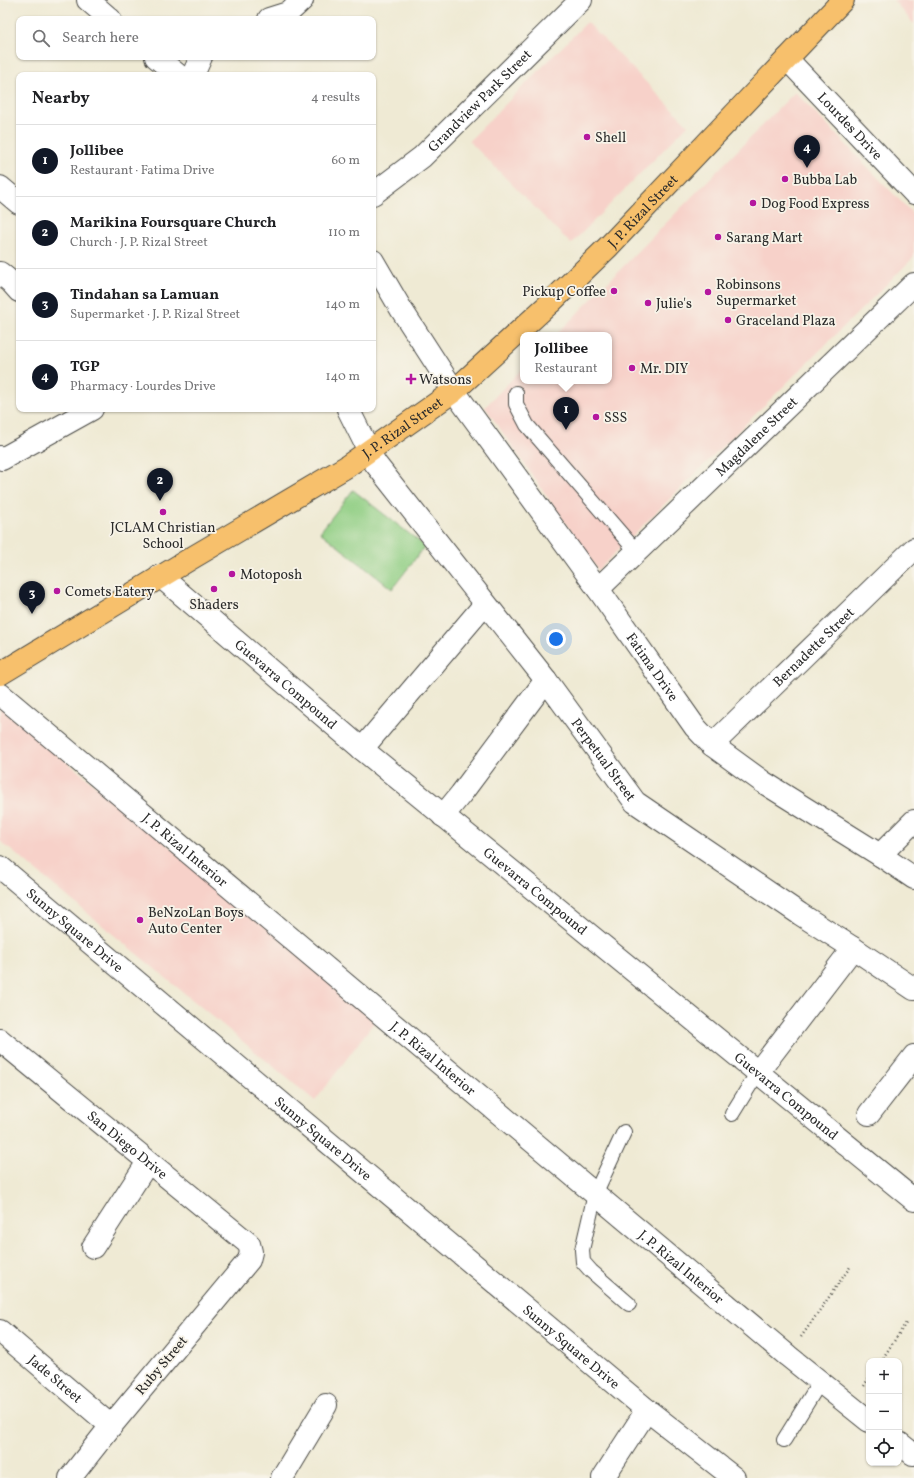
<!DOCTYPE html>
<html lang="en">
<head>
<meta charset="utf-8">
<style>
	body { margin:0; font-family:Vollkorn,serif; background:#f2f2f2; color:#202124 }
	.controls { position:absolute; right:12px; bottom:12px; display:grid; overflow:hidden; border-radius:8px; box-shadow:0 1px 3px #0004 }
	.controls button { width:36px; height:36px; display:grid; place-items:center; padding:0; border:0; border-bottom:1px solid #e0e0e0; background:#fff; color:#202124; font:20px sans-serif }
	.you { position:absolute; left:556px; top:639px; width:14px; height:14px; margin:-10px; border:3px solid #fff; border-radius:50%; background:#1a73e8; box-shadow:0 0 0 6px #1a73e833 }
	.badge { display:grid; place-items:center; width:26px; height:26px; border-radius:50%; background:#111827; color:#fff; font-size:13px; font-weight:700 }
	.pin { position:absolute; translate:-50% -33px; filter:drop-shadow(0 1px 2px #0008) }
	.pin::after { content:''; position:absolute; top:21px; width:14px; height:12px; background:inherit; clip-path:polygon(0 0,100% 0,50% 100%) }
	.popup { position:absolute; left:520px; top:332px; width:92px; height:52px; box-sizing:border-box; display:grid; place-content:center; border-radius:8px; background:#fff; filter:drop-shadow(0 1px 3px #0005); font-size:13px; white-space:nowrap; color:#757577 }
	.popup b { font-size:15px; color:#202124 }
	.popup::after { content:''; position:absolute; left:50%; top:100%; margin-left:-8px; border:8px solid transparent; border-top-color:#fff }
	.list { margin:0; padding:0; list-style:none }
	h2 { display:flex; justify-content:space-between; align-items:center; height:52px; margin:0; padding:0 16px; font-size:17px }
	h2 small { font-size:13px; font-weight:400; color:#757577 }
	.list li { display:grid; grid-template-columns:26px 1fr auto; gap:12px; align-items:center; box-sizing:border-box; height:72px; padding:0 16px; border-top:1px solid #e0e0e0 }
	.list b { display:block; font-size:15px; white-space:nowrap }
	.list p { margin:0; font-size:13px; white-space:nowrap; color:#757577 }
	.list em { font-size:13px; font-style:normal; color:#757577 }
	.icon { flex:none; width:22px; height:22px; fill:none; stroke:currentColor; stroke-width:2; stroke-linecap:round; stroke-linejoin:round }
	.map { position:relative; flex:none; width:914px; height:1478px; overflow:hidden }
	.search { position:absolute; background:#fff; box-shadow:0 1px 3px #0004; left:16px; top:16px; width:360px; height:44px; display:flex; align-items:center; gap:10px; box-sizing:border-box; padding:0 14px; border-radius:8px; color:#757577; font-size:15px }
	.panel { position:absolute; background:#fff; box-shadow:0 1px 3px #0004; left:16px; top:72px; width:360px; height:340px; border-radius:8px }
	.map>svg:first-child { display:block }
	.built { fill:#f7d1c9 }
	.green { fill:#92cf85; stroke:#5e7d58 }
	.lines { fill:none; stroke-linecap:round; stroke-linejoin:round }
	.lane-casing { stroke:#484844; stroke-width:16 }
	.street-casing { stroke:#484844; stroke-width:24 }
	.primary-casing { stroke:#484844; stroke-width:24 }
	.path { stroke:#484844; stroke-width:2.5; stroke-dasharray:1 3; stroke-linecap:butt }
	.lane { stroke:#fff; stroke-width:14 }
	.street { stroke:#fff; stroke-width:22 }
	.primary { stroke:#f7c06c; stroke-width:22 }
	.poi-dot { fill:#b5179e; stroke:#f7f3e8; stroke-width:1.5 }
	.labels { text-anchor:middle; stroke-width:3.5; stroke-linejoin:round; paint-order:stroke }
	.street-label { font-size:14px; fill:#2b2b2b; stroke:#f7f3e8 }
	.poi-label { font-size:14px; fill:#2b2b2b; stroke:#f7f3e8; text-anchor:start }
</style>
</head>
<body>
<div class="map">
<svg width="914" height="1478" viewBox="0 0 914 1478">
	<rect width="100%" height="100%" fill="#f7f3e8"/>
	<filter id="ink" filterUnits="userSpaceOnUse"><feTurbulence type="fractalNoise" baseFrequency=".025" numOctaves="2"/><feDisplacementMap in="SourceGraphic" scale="8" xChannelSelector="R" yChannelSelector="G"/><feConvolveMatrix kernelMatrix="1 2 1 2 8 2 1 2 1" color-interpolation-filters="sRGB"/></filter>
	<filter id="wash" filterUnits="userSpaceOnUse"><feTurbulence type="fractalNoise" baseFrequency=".012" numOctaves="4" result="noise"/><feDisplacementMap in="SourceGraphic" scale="16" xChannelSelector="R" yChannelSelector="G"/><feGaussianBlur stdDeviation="0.9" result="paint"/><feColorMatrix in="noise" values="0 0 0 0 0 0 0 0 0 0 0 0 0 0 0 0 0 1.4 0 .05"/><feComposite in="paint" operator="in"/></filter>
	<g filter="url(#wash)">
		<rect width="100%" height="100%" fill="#efead4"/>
		<!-- built -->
		<path class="built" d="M893,0h21v24z
			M587,22l101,103 -117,119 -102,-103z
			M795,92l119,123v42l-316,313 -113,-163 38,-39v13h86v-46h-53z
			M0,707l378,310 -63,84 -315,-260z"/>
		<!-- green -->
		<path class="green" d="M353,490l72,56 -33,43 -72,-57z"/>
	</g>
	<g filter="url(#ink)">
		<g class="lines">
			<defs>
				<path id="lane" d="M516,393v11l11,21 109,126
					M732,1114l26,-42
					M624,1132l-29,62 -13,56 1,12 8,9 38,33
					M784,1440l36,-58"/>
				<g id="street">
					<path d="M88,0l22,19"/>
					<path d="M269,19l19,-6 14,-13"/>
					<path d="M156,57l22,18"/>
					<path id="s1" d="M787,59l127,134"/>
					<path d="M193,75l8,-18"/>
					<path d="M0,187l19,16"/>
					<path id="s2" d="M373,194l49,-37 159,-157"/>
					<path id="s3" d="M373,261l28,48 53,82 144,198 97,138 17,18 51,37 117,73 34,23"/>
					<path d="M0,273l11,9 8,9"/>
					<path id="s4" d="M348,409l27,54 171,217 89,122 165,112 53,34 61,41"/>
					<path d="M0,457l2,2 90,-50"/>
					<path id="s5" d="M160,576l202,173 552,451"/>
					<path id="s6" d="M598,589l316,-305"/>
					<path id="s7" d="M0,694l788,662 81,65"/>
					<path id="s8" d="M712,745l202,-196"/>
					<path d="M362,749l123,-145"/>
					<path d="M443,816l18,-22 85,-114"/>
					<path d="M880,855l34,-34"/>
					<path id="s9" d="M0,867l647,543 87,68"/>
					<path id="s10" d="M0,1040l249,204 2,8 -2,8 -138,166 -41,52"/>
					<path d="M758,1072l95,-124"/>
					<path d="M869,1114l45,-58"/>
					<path d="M93,1247l55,-85"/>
					<path id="s11" d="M0,1331l111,95"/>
					<path d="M899,1443l14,11"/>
					<path d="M282,1478l44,-73"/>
					<path d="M603,1478l44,-68"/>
				</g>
				<g id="primary">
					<path id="s12" d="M0,674l190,-115 156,-92 108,-76 96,-88 59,-57 234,-246"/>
				</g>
			</defs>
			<!-- lane casing -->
			<use href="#lane" class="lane-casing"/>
			<!-- street casing -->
			<use href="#street" class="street-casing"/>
			<!-- primary casing -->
			<use href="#primary" class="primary-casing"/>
			<!-- path -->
			<path class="path" d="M801,1337l49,-70
				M881,1361l25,-38
				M864,1386l5,-8"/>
			<!-- lane -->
			<use href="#lane" class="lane"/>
			<!-- street -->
			<use href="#street" class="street"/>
			<!-- primary -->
			<use href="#primary" class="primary"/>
		</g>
	</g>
	<!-- markers -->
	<g class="poi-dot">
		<circle cx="587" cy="137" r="4"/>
		<circle cx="785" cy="179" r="4"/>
		<circle cx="753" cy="203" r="4"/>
		<circle cx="718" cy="237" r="4"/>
		<circle cx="614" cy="291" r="4"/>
		<circle cx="708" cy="292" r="4"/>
		<circle cx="648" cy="303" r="4"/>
		<circle cx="728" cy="320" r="4"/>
		<circle cx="632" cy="368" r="4"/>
		<path d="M409 373h4v4h4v4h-4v4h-4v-4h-4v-4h4z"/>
		<circle cx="596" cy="417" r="4"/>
		<circle cx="163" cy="512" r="4"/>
		<circle cx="232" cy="574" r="4"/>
		<circle cx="214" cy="589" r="4"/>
		<circle cx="57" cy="591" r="4"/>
		<circle cx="140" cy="920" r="4"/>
	</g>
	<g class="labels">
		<!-- street labels -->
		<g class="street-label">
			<text dy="5" stroke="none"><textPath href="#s2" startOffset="142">Grandview Park Street</textPath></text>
			<text dy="5" stroke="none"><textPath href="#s1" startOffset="92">Lourdes Drive</textPath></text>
			<text dy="5" stroke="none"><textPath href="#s12" startOffset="796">J. P. Rizal Street</textPath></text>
			<text dy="5" stroke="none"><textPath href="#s12" startOffset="472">J. P. Rizal Street</textPath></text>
			<text dy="5" stroke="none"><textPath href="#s6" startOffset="220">Magdalene Street</textPath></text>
			<text dy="5" stroke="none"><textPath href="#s8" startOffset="141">Bernadette Street</textPath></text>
			<text dy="5" stroke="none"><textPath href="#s3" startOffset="493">Fatima Drive</textPath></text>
			<text dy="5" stroke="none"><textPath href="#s5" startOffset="166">Guevarra Compound</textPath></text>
			<text dy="5" stroke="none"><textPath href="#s4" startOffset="435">Perpetual Street</textPath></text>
			<text dy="5" stroke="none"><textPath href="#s7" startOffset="242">J. P. Rizal Interior</textPath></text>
			<text dy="5" stroke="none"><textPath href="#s5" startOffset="490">Guevarra Compound</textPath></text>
			<text dy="5" stroke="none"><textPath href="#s9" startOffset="98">Sunny Square Drive</textPath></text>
			<text dy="5" stroke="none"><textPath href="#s7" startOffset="566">J. P. Rizal Interior</textPath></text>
			<text dy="5" stroke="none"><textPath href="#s5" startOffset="814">Guevarra Compound</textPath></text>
			<text dy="5" stroke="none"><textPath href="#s9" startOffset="422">Sunny Square Drive</textPath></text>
			<text dy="5" stroke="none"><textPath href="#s10" startOffset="165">San Diego Drive</textPath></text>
			<text dy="5" stroke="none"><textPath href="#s7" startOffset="890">J. P. Rizal Interior</textPath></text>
			<text dy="5" stroke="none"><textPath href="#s9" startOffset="746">Sunny Square Drive</textPath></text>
			<text transform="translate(161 1365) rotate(-50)" y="5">Ruby Street</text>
			<text dy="5" stroke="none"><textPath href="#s11" startOffset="73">Jade Street</textPath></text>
		</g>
		<!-- poi labels -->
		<g class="poi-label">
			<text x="595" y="142">Shell</text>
			<text x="793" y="184">Bubba Lab</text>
			<text x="761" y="208">Dog Food Express</text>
			<text x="726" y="242">Sarang Mart</text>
			<text x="716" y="289">Robinsons<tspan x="716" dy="16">Supermarket</tspan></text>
			<text x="606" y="296" text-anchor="end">Pickup Coffee</text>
			<text x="656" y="308">Julie's</text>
			<text x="736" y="325">Graceland Plaza</text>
			<text x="640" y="373">Mr. DIY</text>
			<text x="419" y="384">Watsons</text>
			<text x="604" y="422">SSS</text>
			<text x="163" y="532" text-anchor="middle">JCLAM Christian<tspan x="163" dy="16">School</tspan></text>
			<text x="240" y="579">Motoposh</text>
			<text x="65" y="596">Comets Eatery</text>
			<text x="214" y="609" text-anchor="middle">Shaders</text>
			<text x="148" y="917">BeNzoLan Boys<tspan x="148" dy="16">Auto Center</tspan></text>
		</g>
	</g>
</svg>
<div class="controls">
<button>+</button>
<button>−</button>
<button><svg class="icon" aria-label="locate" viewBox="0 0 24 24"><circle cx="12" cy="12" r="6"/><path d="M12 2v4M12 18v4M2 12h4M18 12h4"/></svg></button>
</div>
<div class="you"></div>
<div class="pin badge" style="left:566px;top:430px">1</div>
<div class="popup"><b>Jollibee</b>Restaurant</div>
<div class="pin badge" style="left:160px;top:501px">2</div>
<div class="pin badge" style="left:32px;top:614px">3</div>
<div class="pin badge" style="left:807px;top:168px">4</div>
<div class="search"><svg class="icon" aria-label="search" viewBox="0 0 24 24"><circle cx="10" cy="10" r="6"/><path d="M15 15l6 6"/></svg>Search here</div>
<section class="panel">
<h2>Nearby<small>4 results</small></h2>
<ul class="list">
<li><span class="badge">1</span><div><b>Jollibee</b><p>Restaurant · Fatima Drive</p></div><em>60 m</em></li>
<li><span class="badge">2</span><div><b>Marikina Foursquare Church</b><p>Church · J. P. Rizal Street</p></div><em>110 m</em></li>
<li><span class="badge">3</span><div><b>Tindahan sa Lamuan</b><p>Supermarket · J. P. Rizal Street</p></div><em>140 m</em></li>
<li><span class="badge">4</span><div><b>TGP</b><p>Pharmacy · Lourdes Drive</p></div><em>140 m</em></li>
</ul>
</section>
</div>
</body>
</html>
